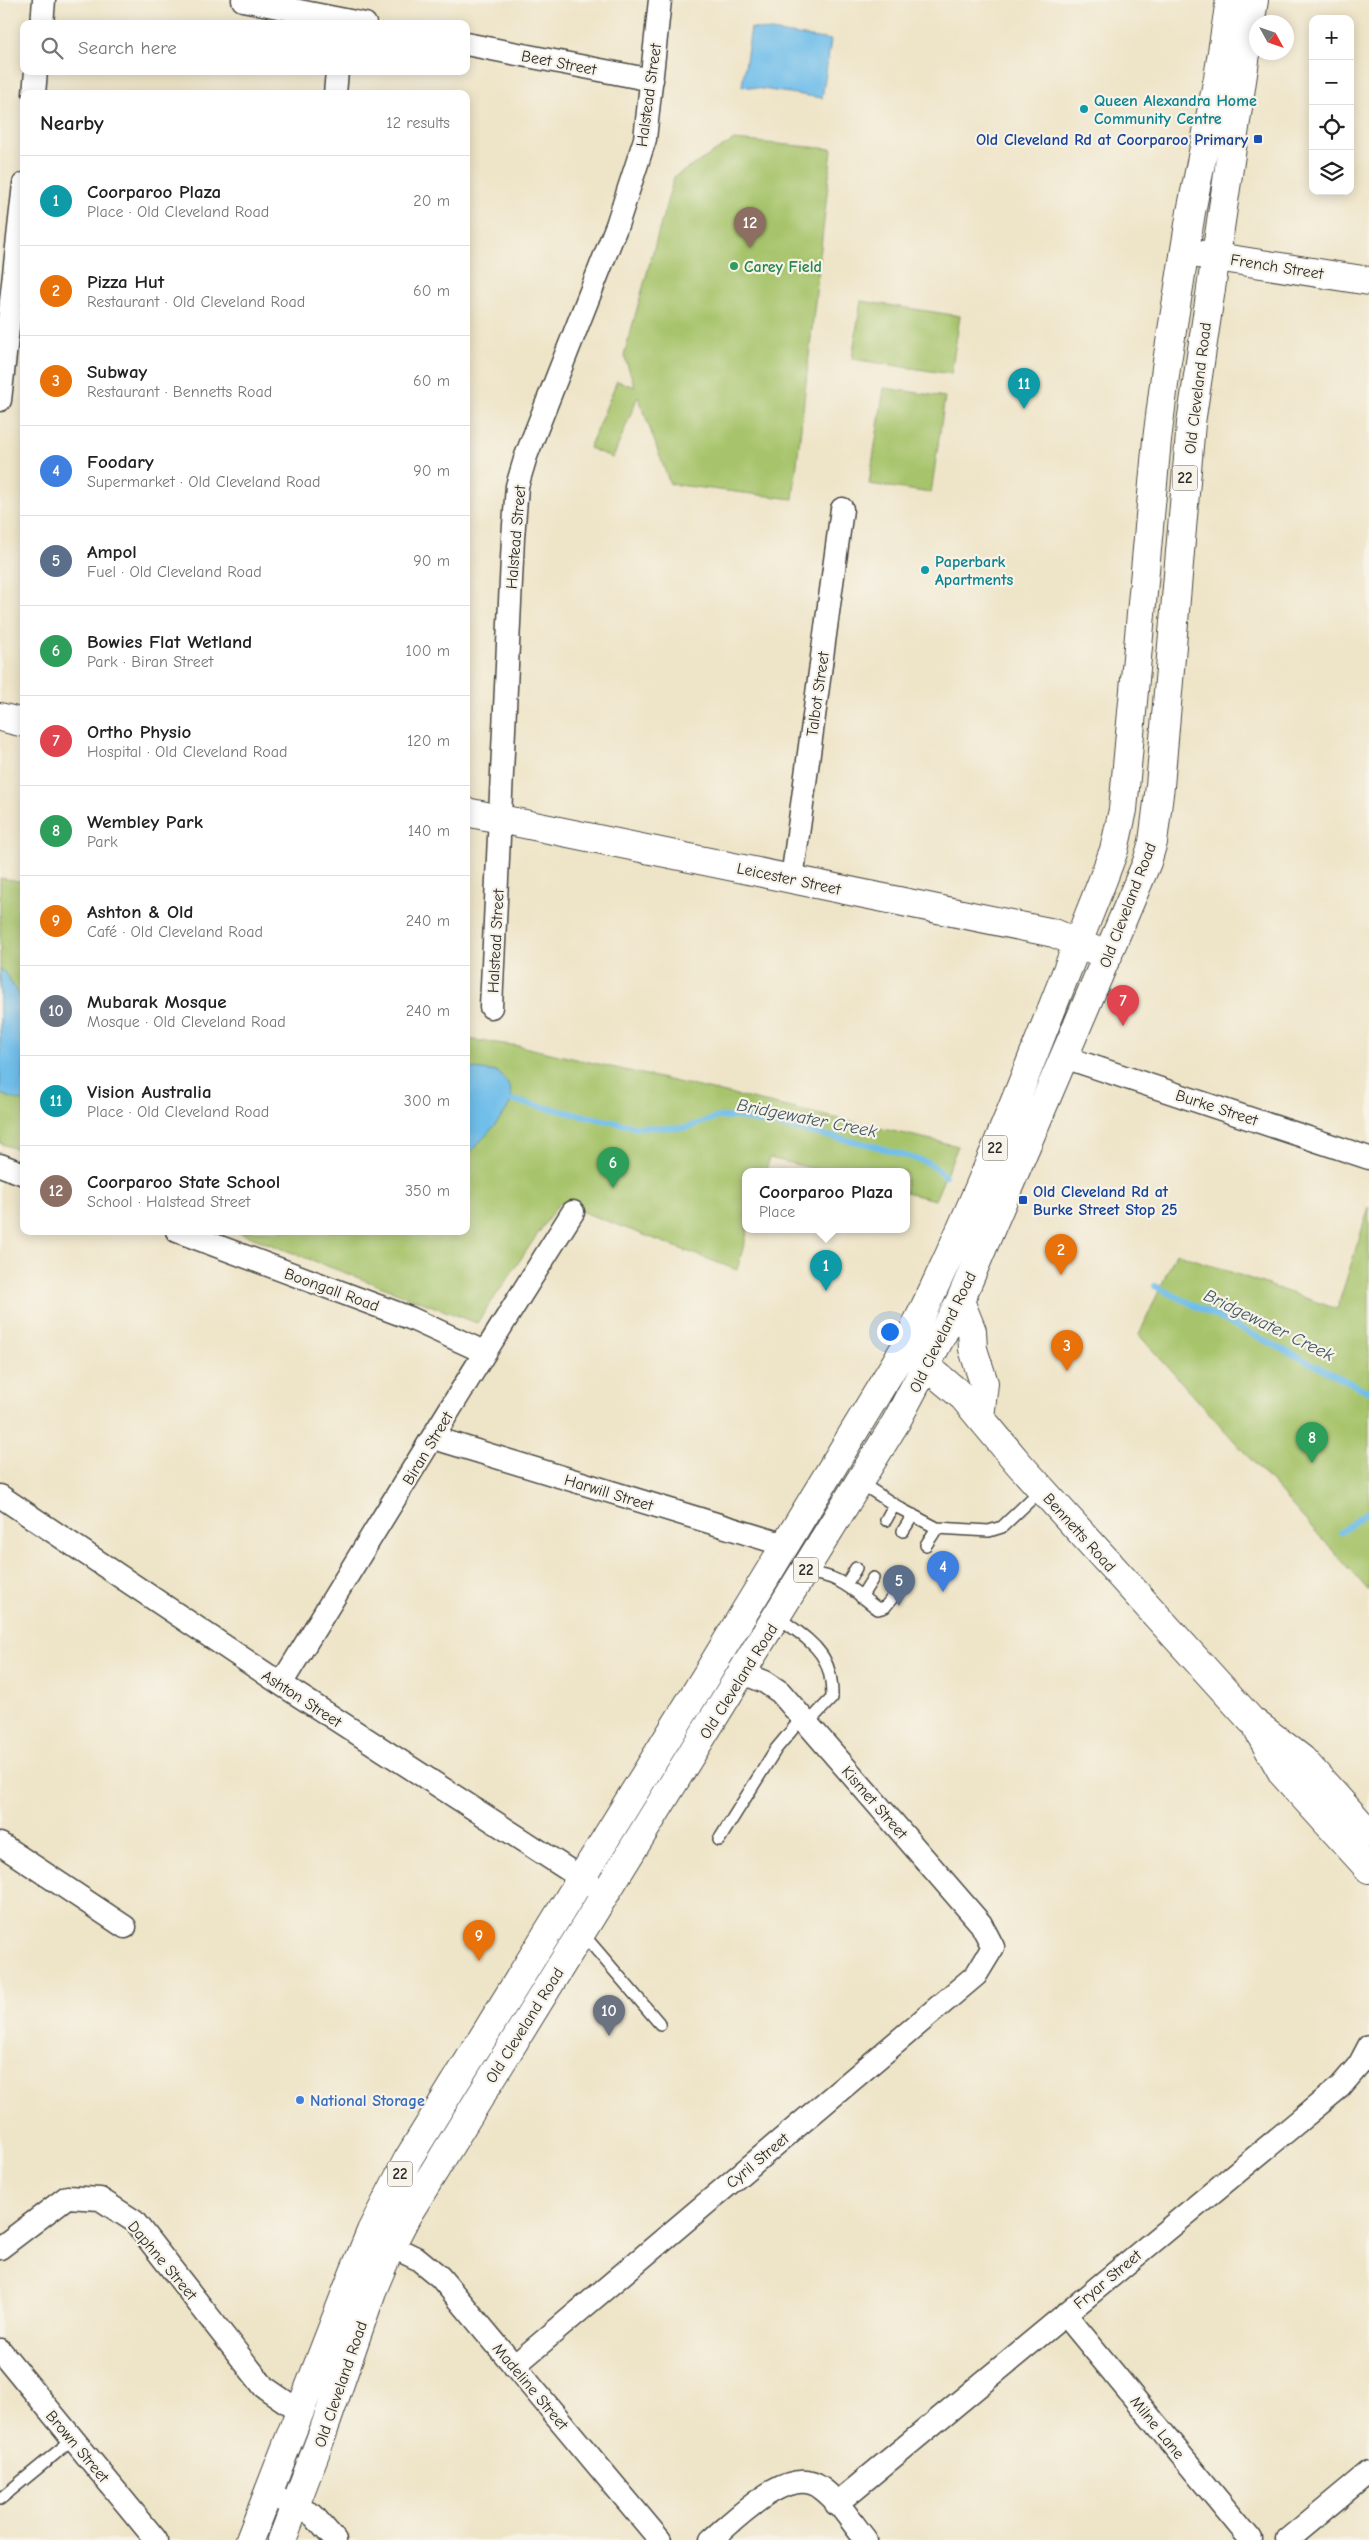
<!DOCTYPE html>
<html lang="en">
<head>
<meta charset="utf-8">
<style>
	body { margin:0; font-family:"Comic Neue",sans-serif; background:#f6f6f6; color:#222 }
	.controls { position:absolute; right:15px; top:15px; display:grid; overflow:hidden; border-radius:10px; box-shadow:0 2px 12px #0003 }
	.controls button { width:45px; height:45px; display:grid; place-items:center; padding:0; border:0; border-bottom:1px solid #e0e0e0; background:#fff; color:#222; font:25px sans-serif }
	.compass { position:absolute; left:1249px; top:15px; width:45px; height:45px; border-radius:50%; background:#fff; box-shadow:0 2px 12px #0003; rotate:130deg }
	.you { position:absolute; left:889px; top:1331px; width:18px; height:18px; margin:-12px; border:4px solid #fff; border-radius:50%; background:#1a73e8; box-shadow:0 0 0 8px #1a73e833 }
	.badge { display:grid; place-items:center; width:32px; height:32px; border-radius:50%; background:#1a73e8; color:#fff; font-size:16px; font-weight:700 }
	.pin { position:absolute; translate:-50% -41px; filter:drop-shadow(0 1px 2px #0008) }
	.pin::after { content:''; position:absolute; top:26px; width:18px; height:15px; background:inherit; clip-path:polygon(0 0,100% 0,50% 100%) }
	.popup { position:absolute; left:742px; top:1168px; width:168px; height:65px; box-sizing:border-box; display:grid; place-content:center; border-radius:10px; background:#fff; filter:drop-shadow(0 1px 4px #0005); font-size:16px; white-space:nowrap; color:#767676 }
	.popup b { font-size:19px; color:#222 }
	.popup::after { content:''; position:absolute; left:50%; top:100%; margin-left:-10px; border:10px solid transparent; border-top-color:#fff }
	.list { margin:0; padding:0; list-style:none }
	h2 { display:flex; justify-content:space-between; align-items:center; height:65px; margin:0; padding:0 20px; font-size:21px }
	h2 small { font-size:16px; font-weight:400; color:#767676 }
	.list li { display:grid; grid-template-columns:32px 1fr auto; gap:15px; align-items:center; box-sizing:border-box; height:90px; padding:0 20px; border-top:1px solid #e0e0e0 }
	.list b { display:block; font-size:19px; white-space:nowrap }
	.list p { margin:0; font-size:16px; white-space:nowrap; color:#767676 }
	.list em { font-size:16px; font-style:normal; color:#767676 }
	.icon { flex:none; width:28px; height:28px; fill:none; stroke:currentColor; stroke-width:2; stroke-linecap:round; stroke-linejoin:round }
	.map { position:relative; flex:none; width:1369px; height:2540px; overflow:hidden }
	.search { position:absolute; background:#fff; box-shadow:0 2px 12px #0003; left:20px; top:20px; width:450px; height:55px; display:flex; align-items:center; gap:12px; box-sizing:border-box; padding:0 18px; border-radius:10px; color:#767676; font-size:19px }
	.panel { position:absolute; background:#fff; box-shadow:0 2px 12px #0003; left:20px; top:90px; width:450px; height:1145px; border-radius:10px }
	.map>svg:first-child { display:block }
	.green { fill:#a7c46c; stroke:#69784c }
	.water { fill:#6fbeea; stroke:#4d748a }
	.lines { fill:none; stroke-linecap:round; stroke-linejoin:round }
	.stream { stroke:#6fbeea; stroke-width:6 }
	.lane-casing { stroke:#484742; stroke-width:14 }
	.street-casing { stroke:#484742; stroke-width:25 }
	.secondary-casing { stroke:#484742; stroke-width:30 }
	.highway-casing { stroke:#484742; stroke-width:30 }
	.lane { stroke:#fff; stroke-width:11 }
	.street { stroke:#fff; stroke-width:22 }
	.secondary { stroke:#fff; stroke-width:28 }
	.highway { stroke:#fff; stroke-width:28 }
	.culture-dot { fill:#0f9aa8; stroke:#f7f3e8; stroke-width:2 }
	.transit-dot { fill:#1a4fb4; stroke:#f7f3e8; stroke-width:2 }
	.leisure-dot { fill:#2e9e5b; stroke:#f7f3e8; stroke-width:2 }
	.shop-dot { fill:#3f7fe0; stroke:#f7f3e8; stroke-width:2 }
	.labels { text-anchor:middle; stroke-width:4.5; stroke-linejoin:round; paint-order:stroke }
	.shield { fill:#f7f3e8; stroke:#686764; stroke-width:1 }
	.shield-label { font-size:15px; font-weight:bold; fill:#2b2b2b }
	.street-label { font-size:16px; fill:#2b2b2b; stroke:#f7f3e8 }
	.culture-label { font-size:16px; font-weight:bold; fill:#0d838f; stroke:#f7f3e8; text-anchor:start }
	.transit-label { font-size:16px; font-weight:bold; fill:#164399; stroke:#f7f3e8; text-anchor:end }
	.leisure-label { font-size:16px; font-weight:bold; fill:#27864d; stroke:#f7f3e8; text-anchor:start }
	.shop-label { font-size:16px; font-weight:bold; fill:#366cbe; stroke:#f7f3e8; text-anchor:start }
	.water-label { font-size:18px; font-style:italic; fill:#3f5764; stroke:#f7f3e8 }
</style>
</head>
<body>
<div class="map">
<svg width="1369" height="2540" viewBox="0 0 1369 2540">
	<rect width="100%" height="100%" fill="#f7f3e8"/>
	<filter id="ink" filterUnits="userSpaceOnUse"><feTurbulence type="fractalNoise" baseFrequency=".02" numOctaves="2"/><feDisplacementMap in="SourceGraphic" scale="10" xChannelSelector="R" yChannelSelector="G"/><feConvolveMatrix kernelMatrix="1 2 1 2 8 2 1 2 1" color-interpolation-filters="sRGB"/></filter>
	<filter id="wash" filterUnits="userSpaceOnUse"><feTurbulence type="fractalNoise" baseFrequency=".0096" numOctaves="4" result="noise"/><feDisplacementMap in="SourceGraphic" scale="20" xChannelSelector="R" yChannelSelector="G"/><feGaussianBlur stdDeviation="1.12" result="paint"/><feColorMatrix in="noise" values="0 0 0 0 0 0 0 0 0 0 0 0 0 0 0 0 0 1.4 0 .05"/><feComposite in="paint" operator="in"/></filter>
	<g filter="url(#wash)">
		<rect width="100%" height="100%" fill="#eee4c7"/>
		<!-- green -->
		<path class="green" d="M734,140l98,9 -39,350 -123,-15 -32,-88 -25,62 -24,-10 28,-67 18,6 -11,-32 50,-178z
			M861,301l99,15 -9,58 -99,-15z
			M884,388l61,9 -14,96 -62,-9z
			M0,878l24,4v270l-24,-9z
			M466,1039l53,7 439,100 -23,54 -29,-7v-21h-80l-56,-14 -5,14h-19v58h2l-11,40 -178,-67 -82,120 -242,-92h231z
			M1369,1207v384l-230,-256 37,-82 161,56z"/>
		<!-- water -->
		<path class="water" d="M751,28l80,12 -9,58 -80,-12z
			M0,969l5,4 19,30v99l-24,-8z
			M466,1068l32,4c7,8 15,16 13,28 -3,14 -34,45 -45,56z"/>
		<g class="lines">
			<!-- stream -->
			<path class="stream" d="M511,1100l125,27 49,1 33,-11h19l134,28 58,18 16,13
				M1155,1286l214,106
				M1341,1532l28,-21"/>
		</g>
	</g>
	<g filter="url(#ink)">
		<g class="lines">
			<defs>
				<path id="lane" d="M859,1482l42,27 36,19 52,3 13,-4 40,-38
					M886,1520l8,-15
					M903,1531l10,-16
					M926,1545l11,-17
					M804,1575c30,-5 52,18 74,34l7,-2 12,-15
					M846,1585l10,-17
					M861,1597l12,-19
					M777,1616c33,26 56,35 55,82l-25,26
					M719,1840l57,-91 26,-31
					M582,1933l78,91
					M0,2499l72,-59"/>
				<path id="street" d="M243,0l122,24
					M42,24l2,-24
					M466,44l186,36
					M34,94l2,-23
					M335,94l2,-23
					M0,400l24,-216
					M792,879l50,-370
					M491,1007l22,-469 4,-52 9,-30 91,-231 28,-86 15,-139
					M1064,1057l305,101
					M0,1165l24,9
					M177,1231l233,87 74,34
					M434,1438l351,107
					M0,1496l281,188 314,203
					M281,1684c97,-158 193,-316 292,-472
					M0,1844l125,83
					M391,2246l27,13 22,18 220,263
					M0,2248l67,-51 33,2 34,22 130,166 35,24
					M1065,2314l186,226
					M0,2350l156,190
					M514,2366l462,-391 17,-28 -12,-23 -201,-232 -15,-10 -22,-9
					M267,2493l46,22 22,25
					M836,2504l504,-417 19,-22 10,-19
					M711,2540c24,-20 78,-77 110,-52 18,13 31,35 45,52
					M1287,2540l82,-68"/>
				<path id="secondary" d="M1185,252l184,29
					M0,717l24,6
					M466,812l588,121 54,23
					M908,1351l55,46 56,67 232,256 51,39 67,74
					M1259,1732l24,42 86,95"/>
				<path id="highway" d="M960,1301l12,30 1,18 11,34 -4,34
					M250,2540l104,-268 17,-41 37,-72 299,-485 197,-325c77,-151 135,-310 198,-467l12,-32 9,-40 34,-370 9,-72 25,-156 27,-134 12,-78
					M282,2540l40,-105 50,-144 19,-45 15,-29 490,-795 64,-121 187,-439 6,-20 7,-56 31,-363 63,-423"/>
			</defs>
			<!-- lane casing -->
			<use href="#lane" class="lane-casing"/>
			<!-- street casing -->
			<use href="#street" class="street-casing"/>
			<!-- secondary casing -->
			<use href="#secondary" class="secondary-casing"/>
			<!-- highway casing -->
			<use href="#highway" class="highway-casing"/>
			<!-- lane -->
			<use href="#lane" class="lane"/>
			<!-- street -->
			<use href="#street" class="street"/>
			<!-- secondary -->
			<use href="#secondary" class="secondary"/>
			<!-- highway -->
			<use href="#highway" class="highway"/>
		</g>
	</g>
	<!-- markers -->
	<g class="culture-dot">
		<circle cx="1084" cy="109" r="5"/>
		<circle cx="925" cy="570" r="5"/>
	</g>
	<g class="transit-dot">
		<rect x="1253" y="134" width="10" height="10" rx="2.5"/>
		<rect x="1018" y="1195" width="10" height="10" rx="2.5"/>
	</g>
	<circle class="leisure-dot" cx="734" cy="266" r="5"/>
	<circle class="shop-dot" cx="300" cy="2100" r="5"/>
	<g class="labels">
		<!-- shield labels -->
		<g class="shield">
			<rect x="1172.5" y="465.5" width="25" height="25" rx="4"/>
			<rect x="982.5" y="1135.5" width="25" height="25" rx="4"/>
			<rect x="793.5" y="1557.5" width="25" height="25" rx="4"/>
			<rect x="387.5" y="2161.5" width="25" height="25" rx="4"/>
		</g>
		<g class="shield-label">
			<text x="1185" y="483">22</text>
			<text x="995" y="1153">22</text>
			<text x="806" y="1575">22</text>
			<text x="400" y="2179">22</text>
		</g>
		<!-- street labels -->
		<g class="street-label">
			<text transform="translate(559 62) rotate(11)" y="6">Beet Street</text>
			<text transform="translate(648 95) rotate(-82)" y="6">Halstead Street</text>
			<text transform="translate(1277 266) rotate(9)" y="6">French Street</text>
			<text transform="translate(1197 388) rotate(-83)" y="6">Old Cleveland Road</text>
			<text transform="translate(515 537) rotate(-85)" y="6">Halstead Street</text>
			<text transform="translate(817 694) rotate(-82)" y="6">Talbot Street</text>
			<text transform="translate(789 878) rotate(12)" y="6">Leicester Street</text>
			<text transform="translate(1127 905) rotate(-69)" y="6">Old Cleveland Road</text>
			<text transform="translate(495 941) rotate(-87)" y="6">Halstead Street</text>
			<text transform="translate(1217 1107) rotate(18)" y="6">Burke Street</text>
			<text transform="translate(332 1289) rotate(20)" y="6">Boongall Road</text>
			<text transform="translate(942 1332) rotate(-64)" y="6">Old Cleveland Road</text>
			<text transform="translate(427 1448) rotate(-59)" y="6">Biran Street</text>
			<text transform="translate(609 1492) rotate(17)" y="6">Harwill Street</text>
			<text transform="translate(1080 1532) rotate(48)" y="6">Bennetts Road</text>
			<text transform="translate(738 1681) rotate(-58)" y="6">Old Cleveland Road</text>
			<text transform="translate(302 1698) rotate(33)" y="6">Ashton Street</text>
			<text transform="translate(875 1802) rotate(49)" y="6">Kismet Street</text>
			<text transform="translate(524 2025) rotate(-58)" y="6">Old Cleveland Road</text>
			<text transform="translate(757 2160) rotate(-40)" y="6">Cyril Street</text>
			<text transform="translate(163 2260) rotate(50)" y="6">Daphne Street</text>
			<text transform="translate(1107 2279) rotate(-40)" y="6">Fryar Street</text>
			<text transform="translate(340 2384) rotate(-71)" y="6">Old Cleveland Road</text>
			<text transform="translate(531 2386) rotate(50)" y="6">Madeline Street</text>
			<text transform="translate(1158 2427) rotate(51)" y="6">Milne Lane</text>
			<text transform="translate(78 2446) rotate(50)" y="6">Brown Street</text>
		</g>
		<!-- culture labels -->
		<g class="culture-label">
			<text x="1094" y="106">Queen Alexandra Home<tspan x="1094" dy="18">Community Centre</tspan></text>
			<text x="935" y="567">Paperbark<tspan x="935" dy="18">Apartments</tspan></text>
		</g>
		<!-- transit labels -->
		<g class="transit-label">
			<text x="1248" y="145">Old Cleveland Rd at Coorparoo Primary</text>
			<text x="1033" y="1197" text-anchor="start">Old Cleveland Rd at<tspan x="1033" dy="18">Burke Street Stop 25</tspan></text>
		</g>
		<!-- leisure labels -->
		<g class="leisure-label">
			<text x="744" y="272">Carey Field</text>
		</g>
		<!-- shop labels -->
		<g class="shop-label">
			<text x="310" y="2106">National Storage</text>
		</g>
		<!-- water labels -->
		<g class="water-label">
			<text transform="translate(807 1118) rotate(11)" y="6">Bridgewater Creek</text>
			<text transform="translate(1269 1325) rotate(26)" y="6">Bridgewater Creek</text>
		</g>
	</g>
</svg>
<div class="controls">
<button>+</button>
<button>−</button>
<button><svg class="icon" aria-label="locate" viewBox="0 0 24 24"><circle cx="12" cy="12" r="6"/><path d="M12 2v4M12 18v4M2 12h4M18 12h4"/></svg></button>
<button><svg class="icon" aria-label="layers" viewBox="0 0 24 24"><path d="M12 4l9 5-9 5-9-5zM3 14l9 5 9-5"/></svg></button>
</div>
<svg class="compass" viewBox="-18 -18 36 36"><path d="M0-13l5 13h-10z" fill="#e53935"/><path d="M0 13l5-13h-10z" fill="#767676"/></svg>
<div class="you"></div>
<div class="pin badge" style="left:826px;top:1291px;background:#0f9aa8">1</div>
<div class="popup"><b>Coorparoo Plaza</b>Place</div>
<div class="pin badge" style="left:1061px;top:1275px;background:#e8710a">2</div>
<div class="pin badge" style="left:1067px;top:1371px;background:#e8710a">3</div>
<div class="pin badge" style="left:943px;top:1592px;background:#3f7fe0">4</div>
<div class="pin badge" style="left:899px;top:1606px;background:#5c6f8a">5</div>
<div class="pin badge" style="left:613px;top:1188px;background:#2e9e5b">6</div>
<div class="pin badge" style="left:1123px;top:1026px;background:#e0444e">7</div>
<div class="pin badge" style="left:1312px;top:1463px;background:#2e9e5b">8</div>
<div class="pin badge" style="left:479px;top:1961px;background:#e8710a">9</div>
<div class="pin badge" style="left:609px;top:2036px;background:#6b7280">10</div>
<div class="pin badge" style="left:1024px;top:409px;background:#0f9aa8">11</div>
<div class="pin badge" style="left:750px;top:248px;background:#8d6e63">12</div>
<div class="search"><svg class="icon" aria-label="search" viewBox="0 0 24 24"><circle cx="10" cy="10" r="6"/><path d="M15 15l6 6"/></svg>Search here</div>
<section class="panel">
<h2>Nearby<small>12 results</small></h2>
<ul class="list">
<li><span class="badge" style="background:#0f9aa8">1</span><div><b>Coorparoo Plaza</b><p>Place · Old Cleveland Road</p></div><em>20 m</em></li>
<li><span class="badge" style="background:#e8710a">2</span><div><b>Pizza Hut</b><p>Restaurant · Old Cleveland Road</p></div><em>60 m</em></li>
<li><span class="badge" style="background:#e8710a">3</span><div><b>Subway</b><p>Restaurant · Bennetts Road</p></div><em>60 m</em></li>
<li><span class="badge" style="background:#3f7fe0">4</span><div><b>Foodary</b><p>Supermarket · Old Cleveland Road</p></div><em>90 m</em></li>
<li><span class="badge" style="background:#5c6f8a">5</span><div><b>Ampol</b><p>Fuel · Old Cleveland Road</p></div><em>90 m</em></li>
<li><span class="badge" style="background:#2e9e5b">6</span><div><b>Bowies Flat Wetland</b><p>Park · Biran Street</p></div><em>100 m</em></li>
<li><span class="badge" style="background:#e0444e">7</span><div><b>Ortho Physio</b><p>Hospital · Old Cleveland Road</p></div><em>120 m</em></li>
<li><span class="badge" style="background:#2e9e5b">8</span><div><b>Wembley Park</b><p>Park</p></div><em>140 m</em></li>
<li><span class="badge" style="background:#e8710a">9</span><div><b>Ashton &amp; Old</b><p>Café · Old Cleveland Road</p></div><em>240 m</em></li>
<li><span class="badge" style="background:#6b7280">10</span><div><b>Mubarak Mosque</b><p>Mosque · Old Cleveland Road</p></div><em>240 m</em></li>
<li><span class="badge" style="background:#0f9aa8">11</span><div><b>Vision Australia</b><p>Place · Old Cleveland Road</p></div><em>300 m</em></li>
<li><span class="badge" style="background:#8d6e63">12</span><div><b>Coorparoo State School</b><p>School · Halstead Street</p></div><em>350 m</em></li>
</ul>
</section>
</div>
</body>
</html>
